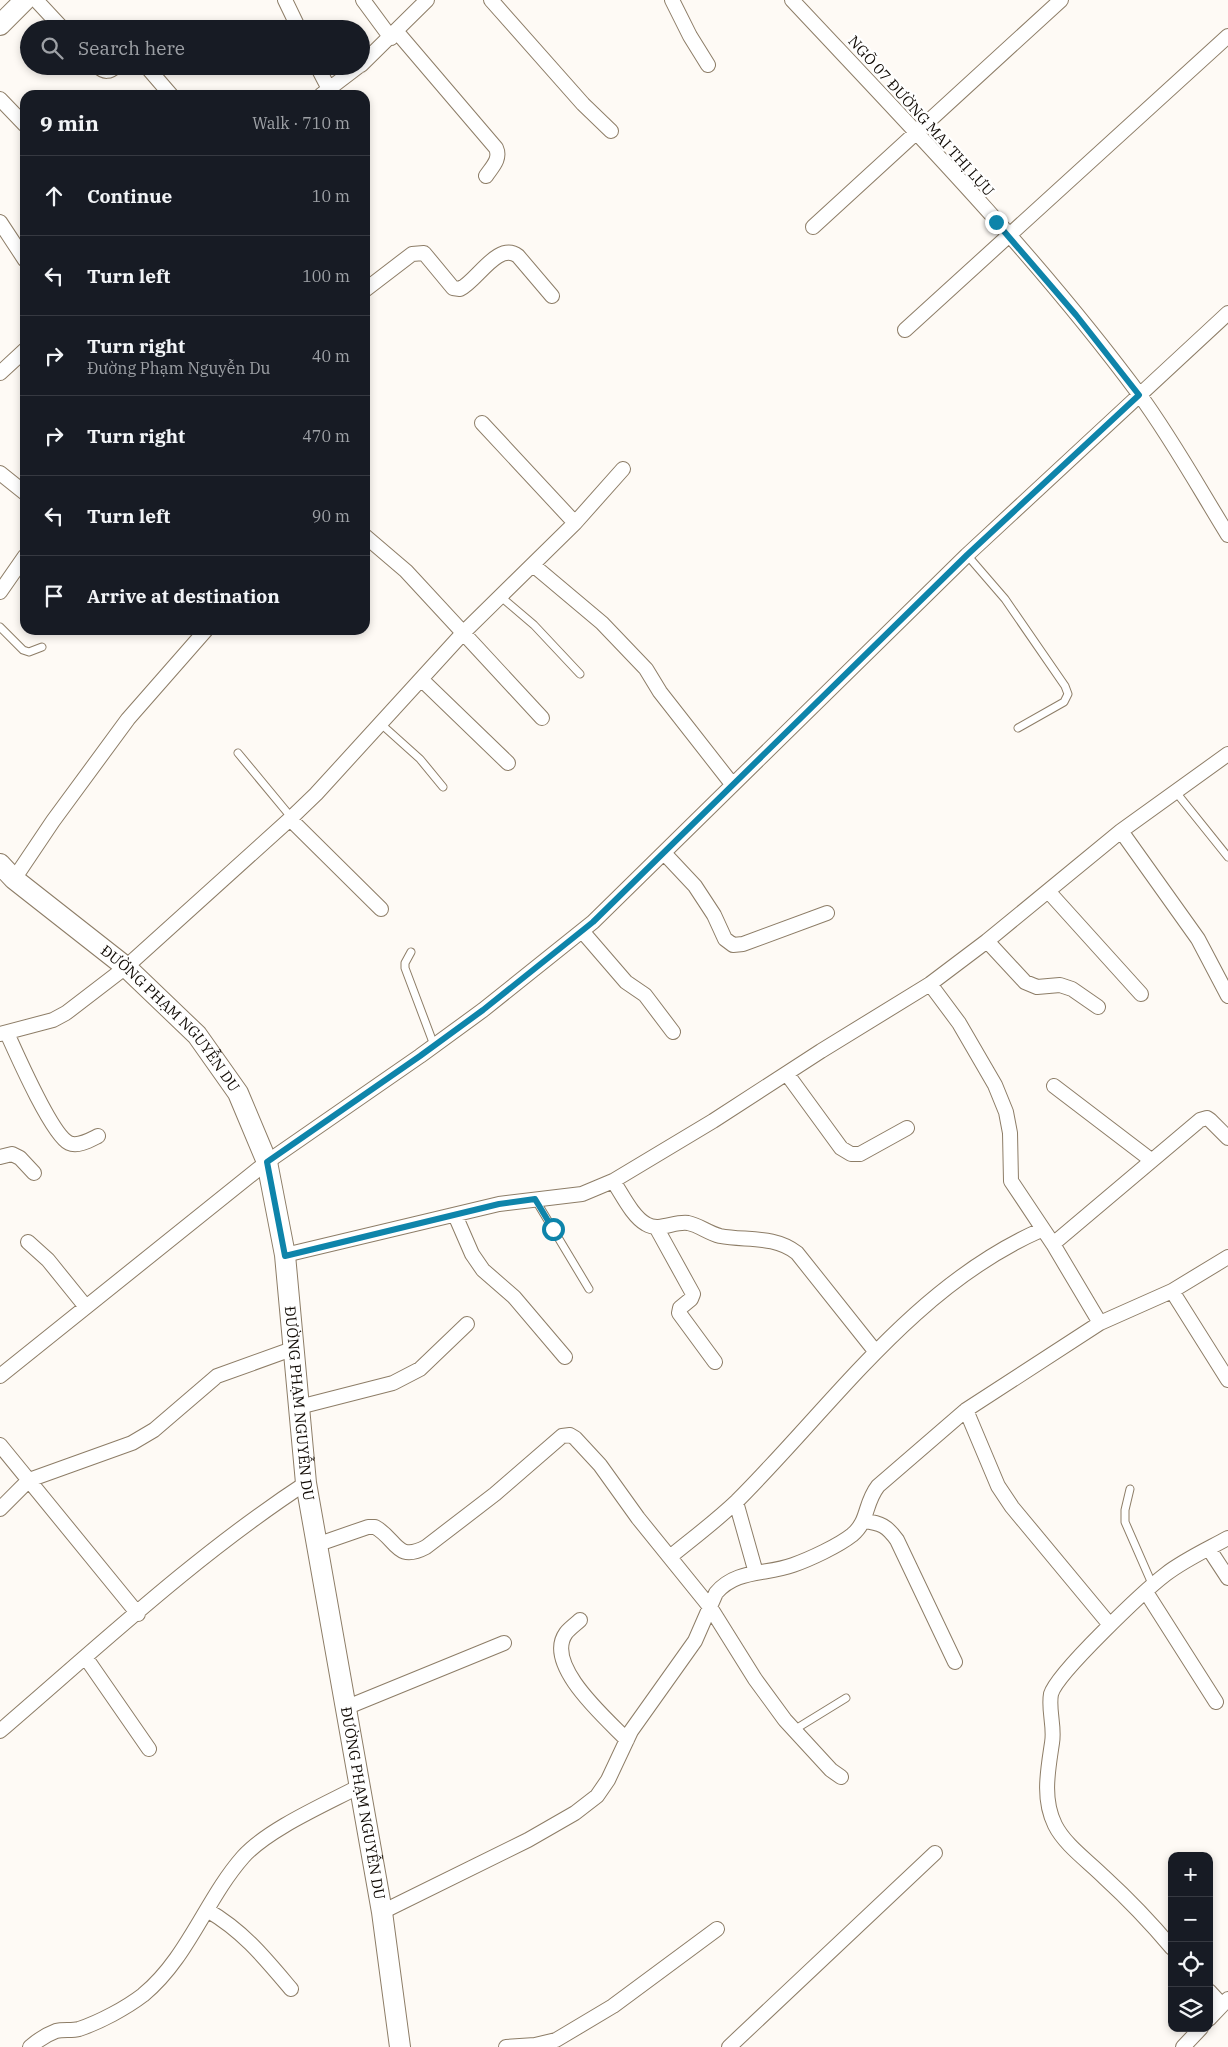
<!DOCTYPE html>
<html lang="en">
<head>
<meta charset="utf-8">
<style>
	body { margin:0; font-family:"IBM Plex Serif",serif; background:#242831; color:#f1f3f6 }
	.controls { position:absolute; right:15px; bottom:15px; display:grid; overflow:hidden; border-radius:10px; box-shadow:0 2px 8px #0003 }
	.controls button { width:45px; height:45px; display:grid; place-items:center; padding:0; border:0; border-bottom:1px solid #363941; background:#171b24; color:#f1f3f6; font:25px sans-serif }
	.stop { position:absolute; width:15px; height:15px; margin:-11px; border:4px solid #0e84aa; border-radius:50%; background:#fff }
	.stop.end { background:#0e84aa; border-color:#fff; box-shadow:0 1px 5px #0008 }
	.list { margin:0; padding:0; list-style:none }
	h2 { display:flex; justify-content:space-between; align-items:center; height:65px; margin:0; padding:0 20px; font-size:21px }
	h2 small { font-size:16px; font-weight:400; color:#9ea1a6 }
	.list li { display:grid; grid-template-columns:32px 1fr auto; gap:15px; align-items:center; box-sizing:border-box; height:80px; padding:0 20px; border-top:1px solid #363941 }
	.list b { display:block; font-size:19px; white-space:nowrap }
	.list p { margin:0; font-size:16px; white-space:nowrap; color:#9ea1a6 }
	.list em { font-size:16px; font-style:normal; color:#9ea1a6 }
	.icon { flex:none; width:28px; height:28px; fill:none; stroke:currentColor; stroke-width:2; stroke-linecap:round; stroke-linejoin:round }
	.map { position:relative; flex:none; width:1228px; height:2047px; overflow:hidden }
	.search { position:absolute; background:#171b24; box-shadow:0 2px 8px #0003; left:20px; top:20px; width:350px; height:55px; display:flex; align-items:center; gap:12px; box-sizing:border-box; padding:0 18px; border-radius:28px; color:#9ea1a6; font-size:19px }
	.panel { position:absolute; background:#171b24; box-shadow:0 2px 8px #0003; left:20px; top:90px; width:350px; height:545px; border-radius:15px }
	.map>svg:first-child { display:block }
	.lines { fill:none; stroke-linecap:round; stroke-linejoin:round }
	.service-casing { stroke:#8d7d67; stroke-width:9 }
	.minor-casing { stroke:#8d7d67; stroke-width:16 }
	.secondary-casing { stroke:#8d7d67; stroke-width:22 }
	.service { stroke:#fff; stroke-width:7 }
	.minor { stroke:#fff; stroke-width:14 }
	.secondary { stroke:#fff; stroke-width:20 }
	.route { stroke:#0e84aa; stroke-width:6 }
	.labels { text-anchor:middle; stroke-width:4.5; stroke-linejoin:round; paint-order:stroke }
	.street-label { font-size:15px; fill:#100a04; stroke:#fff }
</style>
</head>
<body>
<div class="map">
<svg width="1228" height="2047" viewBox="0 0 1228 2047">
	<rect width="100%" height="100%" fill="#fefaf5"/>
	<g class="lines">
		<defs>
			<path id="service" d="M967,555l38,44 60,87 3,8 -4,8 -46,26
				M500,596l34,29 46,49
				M0,627l23,23 6,2 13,-5
				M381,724l39,35 23,28
				M238,753l53,64
				M1175,791l53,66
				M411,952l-6,11v5l29,77
				M535,1199l54,90
				M1130,1489l-5,21v12l28,64
				M794,1730l52,-32"/>
			<path id="minor" d="M36,0l27,29
				M285,0l14,29
				M363,0l28,38
				M491,0l92,104 28,27
				M672,0l18,36 18,29
				M792,0c119,127 243,254 347,394 33,45 60,94 89,141
				M397,32l99,116c5,11 -4,19 -10,28
				M361,65l66,-65
				M98,66c6,7 12,6 18,0
				M146,66l25,29
				M317,66l12,23
				M321,95l38,-29
				M0,99l25,26
				M0,222l25,38
				M813,227l248,-227
				M365,290l47,-36 12,-1 29,35 7,1c17,-8 38,-48 58,-33l34,40
				M905,330l323,-294
				M0,373l25,-23
				M482,423l93,100
				M0,473l25,20
				M365,536l41,35 136,147
				M533,565l69,58 44,46 14,23 72,92
				M0,592l25,-36
				M421,679l87,84
				M290,819l91,90
				M1121,831l77,108 30,57
				M664,853l31,33 19,29 11,24 8,6 10,-1 84,-31
				M14,879l39,-58 75,-102 78,-89
				M1048,891l93,103
				M582,931l44,51 19,13 28,37
				M987,941l38,41 12,5 23,-2 12,4 26,18
				M930,984l29,39 36,62 11,27 4,21 1,48 42,63 47,79
				M7,1033c9,20 45,102 62,110 9,4 21,-3 29,-7
				M0,1034l53,-14 13,-7 60,-46 164,-148 26,-25 148,-162 111,-109 48,-54
				M787,1074l54,74 10,6h9l47,-26
				M1054,1086l97,74
				M0,1157l12,-3 8,4 14,15
				M613,1181c9,13 19,35 33,43 13,8 28,-3 42,-1 11,2 20,10 32,13 26,5 54,-1 77,17l78,98
				M455,1215l17,39 11,16 31,27 51,60
				M656,1227l37,67 -2,5 -11,9 -1,5 36,49
				M28,1242l20,18 38,47
				M1053,1244l147,-124 7,-2 3,2 18,18
				M285,1255l214,-51 83,-10 31,-13 100,-60 108,-70 109,-67 57,-43 134,-110 107,-77
				M1172,1291l56,89
				M0,1376l267,-214 153,-106 63,-46 110,-88 374,-367 261,-242
				M299,1407l94,-24 27,-14 47,-45
				M966,1410l32,76 14,21 98,118
				M0,1445l138,169
				M736,1502l20,71
				M0,1509l29,-29 103,-37 22,-13 63,-54 75,-27
				M864,1521c17,2 23,5 33,19l58,122
				M316,1545l52,-18h7c22,12 21,36 51,20l69,-53 67,-58 8,-1 5,3 25,27 38,53 72,89 45,72 30,41 46,50 10,7
				M1209,1549l19,29
				M670,1557c22,-18 46,-36 67,-56 96,-96 177,-215 304,-271
				M1146,1592l70,110
				M580,1620c-4,4 -10,8 -14,13 -23,32 42,87 61,107
				M86,1658l63,91
				M345,1708l159,-65
				M0,1731c99,-85 196,-176 306,-248
				M207,1910c36,21 57,47 84,79
				M382,1912l146,-72 47,-27 22,-17 11,-16 23,-49 64,-90 21,-48c20,-24 50,-18 77,-28 17,-6 45,-19 59,-30 17,-14 12,-31 26,-49l88,-76 134,-87 72,-32 56,-34
				M1172,1948c-21,-25 -44,-49 -68,-71 -16,-16 -39,-32 -49,-52 -13,-26 -7,-55 -3,-82 3,-16 -4,-33 -1,-49 6,-21 94,-104 115,-120 18,-14 42,-25 62,-36
				M1209,1991l13,14
				M1209,2019l19,-20
				M30,2047c7,-6 18,-13 26,-16 7,-2 16,0 23,-2 21,-7 47,-21 64,-34 45,-37 63,-96 100,-138 25,-28 83,-53 117,-71
				M506,2047l29,-2 21,-5 57,-34 104,-77
				M729,2047l206,-194
				M1183,2047l18,-19"/>
			<g id="secondary">
				<path d="M0,25l25,-25"/>
				<path id="s1" d="M0,864l14,15 112,88 71,68 41,58 29,69 18,93 21,228 76,429 18,135"/>
			</g>
		</defs>
		<!-- service casing -->
		<use href="#service" class="service-casing"/>
		<!-- minor casing -->
		<use href="#minor" class="minor-casing"/>
		<!-- secondary casing -->
		<use href="#secondary" class="secondary-casing"/>
		<!-- service -->
		<use href="#service" class="service"/>
		<!-- minor -->
		<use href="#minor" class="minor"/>
		<!-- secondary -->
		<use href="#secondary" class="secondary"/>
	</g>
	<g class="lines">
		<!-- route -->
		<path class="route" d="M553,1229l-18,-30 -36,5 -214,52 -18,-94 153,-106 63,-46 110,-88 374,-367 172,-160 -63,-80 -80,-93"/>
	</g>
	<g class="labels">
		<!-- street labels -->
		<g class="street-label">
			<text transform="translate(921 116) rotate(48)" y="5">NGÕ 07 ĐƯỜNG MAI THỊ LỰU</text>
			<text dy="5" stroke="none"><textPath href="#s1" startOffset="231">ĐƯỜNG PHẠM NGUYỄN DU</textPath></text>
			<text dy="5" stroke="none"><textPath href="#s1" startOffset="651">ĐƯỜNG PHẠM NGUYỄN DU</textPath></text>
			<text dy="5" stroke="none"><textPath href="#s1" startOffset="1056">ĐƯỜNG PHẠM NGUYỄN DU</textPath></text>
		</g>
	</g>
</svg>
<div class="controls">
<button>+</button>
<button>−</button>
<button><svg class="icon" aria-label="locate" viewBox="0 0 24 24"><circle cx="12" cy="12" r="6"/><path d="M12 2v4M12 18v4M2 12h4M18 12h4"/></svg></button>
<button><svg class="icon" aria-label="layers" viewBox="0 0 24 24"><path d="M12 4l9 5-9 5-9-5zM3 14l9 5 9-5"/></svg></button>
</div>
<div class="stop" style="left:553px;top:1229px"></div>
<div class="stop end" style="left:996px;top:222px"></div>
<div class="search"><svg class="icon" aria-label="search" viewBox="0 0 24 24"><circle cx="10" cy="10" r="6"/><path d="M15 15l6 6"/></svg>Search here</div>
<section class="panel">
<h2>9 min<small>Walk · 710 m</small></h2>
<ul class="list">
<li><svg class="icon" aria-label="ahead" viewBox="0 0 24 24"><path d="M12 20V5M6 11l6-6 6 6"/></svg><div><b>Continue</b></div><em>10 m</em></li>
<li><svg class="icon" aria-label="left" viewBox="0 0 24 24"><path d="M17 20v-9H6M10 6l-5 5 5 5"/></svg><div><b>Turn left</b></div><em>100 m</em></li>
<li><svg class="icon" aria-label="right" viewBox="0 0 24 24"><path d="M7 20v-9h11M14 6l5 5-5 5"/></svg><div><b>Turn right</b><p>Đường Phạm Nguyễn Du</p></div><em>40 m</em></li>
<li><svg class="icon" aria-label="right" viewBox="0 0 24 24"><path d="M7 20v-9h11M14 6l5 5-5 5"/></svg><div><b>Turn right</b></div><em>470 m</em></li>
<li><svg class="icon" aria-label="left" viewBox="0 0 24 24"><path d="M17 20v-9H6M10 6l-5 5 5 5"/></svg><div><b>Turn left</b></div><em>90 m</em></li>
<li><svg class="icon" aria-label="arrive" viewBox="0 0 24 24"><path d="M6 21V4h12l-3 4 3 4H6"/></svg><div><b>Arrive at destination</b></div></li>
</ul>
</section>
</div>
</body>
</html>
